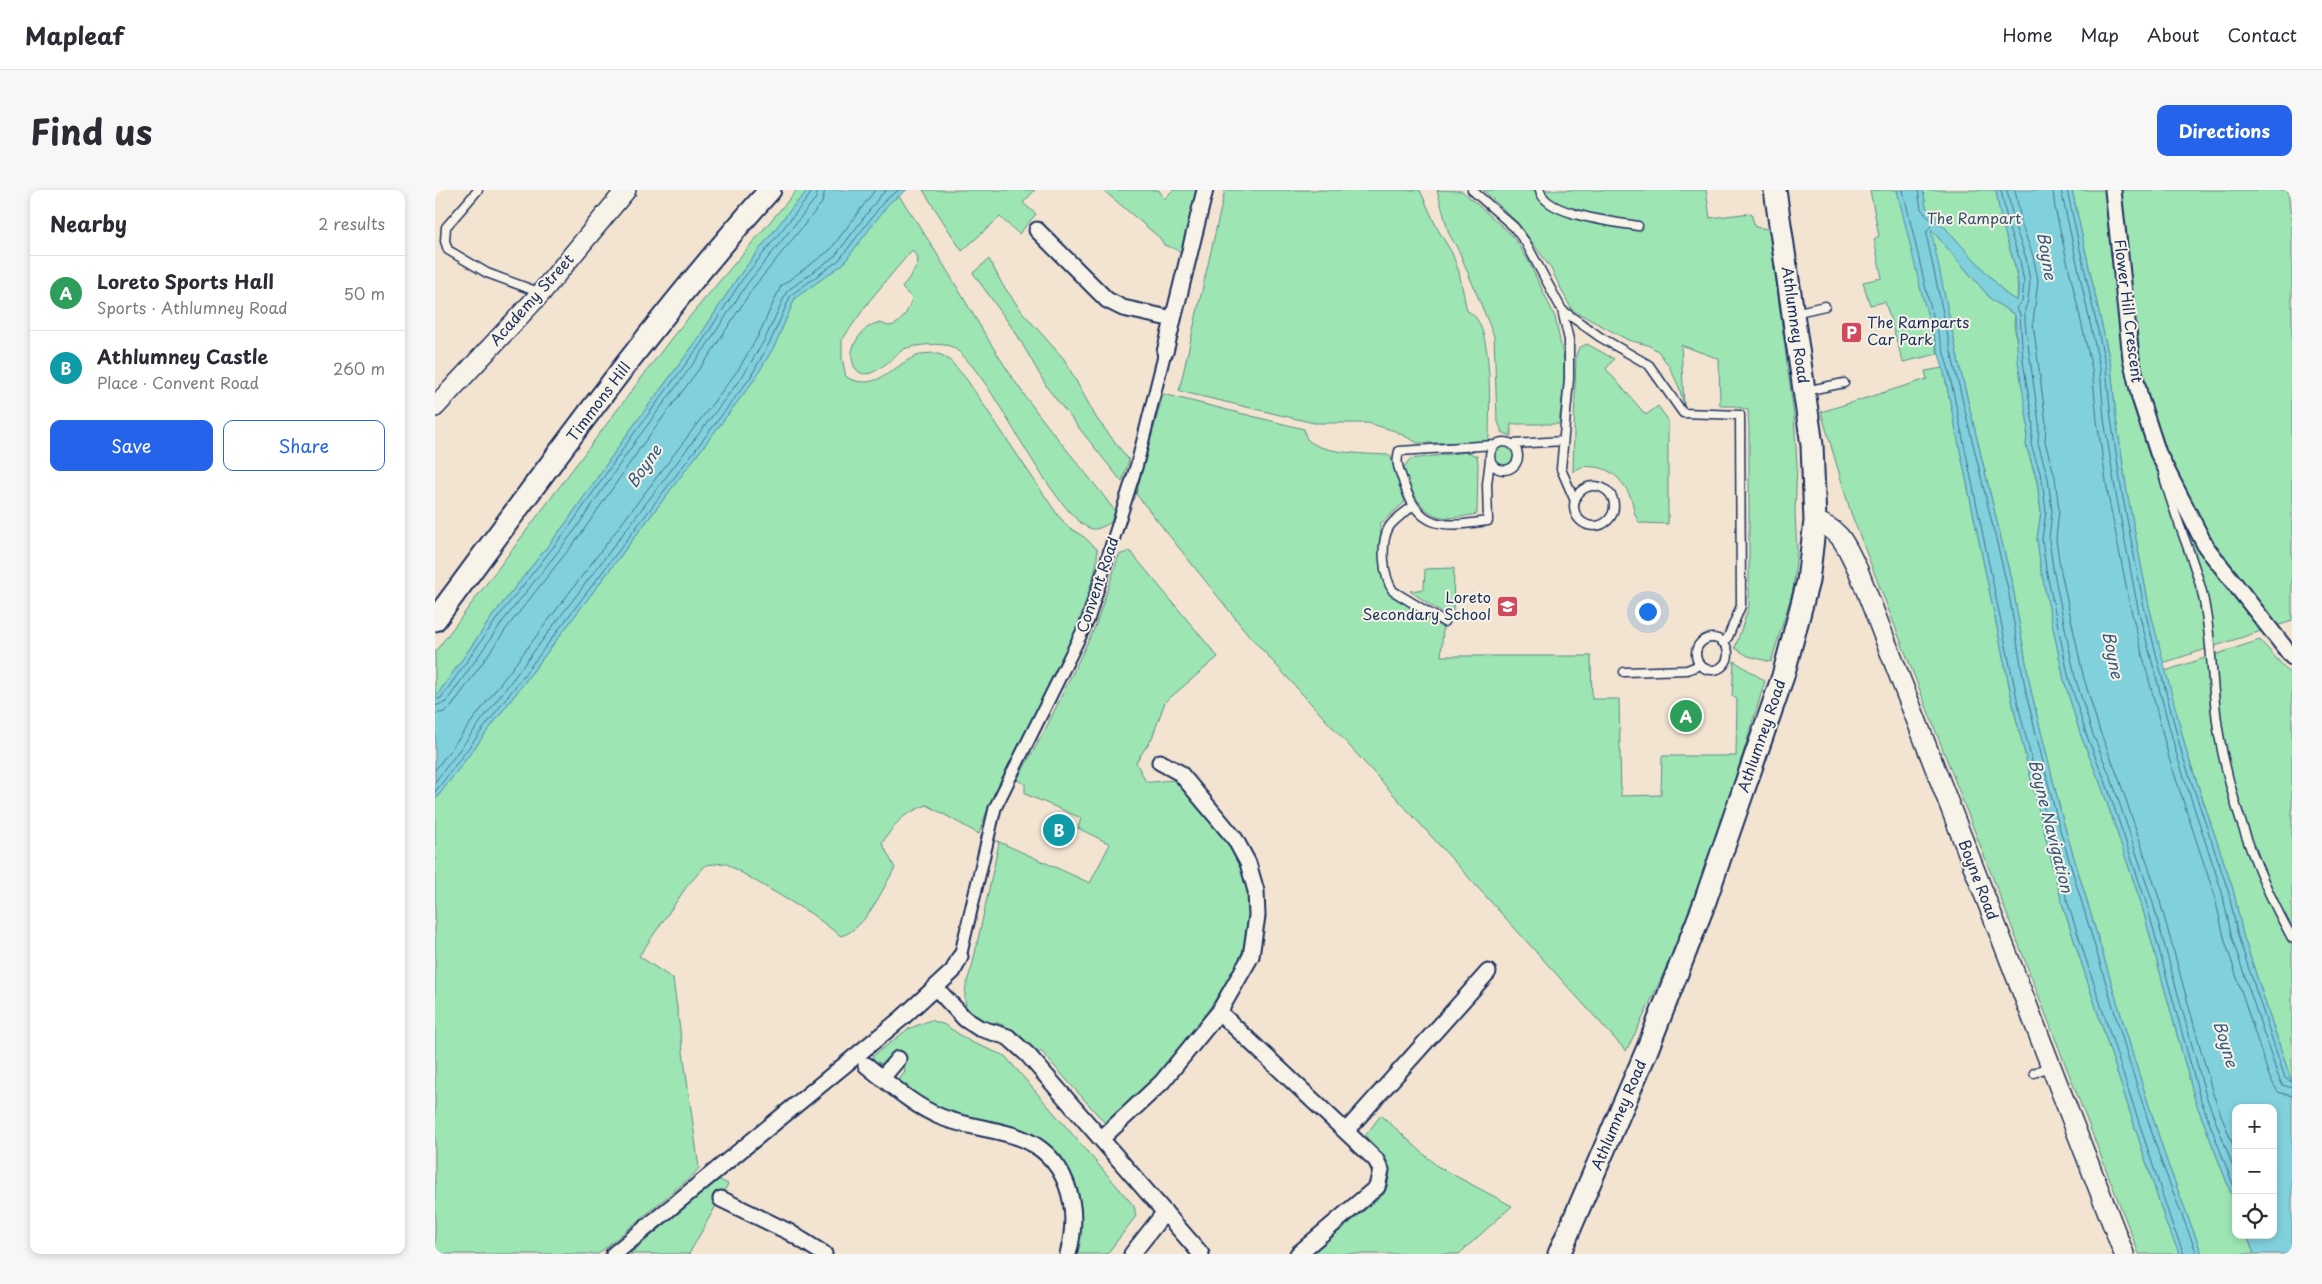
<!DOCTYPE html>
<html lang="en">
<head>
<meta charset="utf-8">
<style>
	body { margin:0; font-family:"Playpen Sans",sans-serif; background:#f7f7f7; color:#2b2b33 }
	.controls { position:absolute; right:15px; bottom:15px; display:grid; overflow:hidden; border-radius:10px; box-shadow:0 2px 8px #0003 }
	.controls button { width:45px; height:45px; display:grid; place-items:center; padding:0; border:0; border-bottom:1px solid #e1e1e2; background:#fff; color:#2b2b33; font:25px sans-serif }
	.you { position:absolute; left:1212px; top:421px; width:18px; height:18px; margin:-12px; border:4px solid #fff; border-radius:50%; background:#1a73e8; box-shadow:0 0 0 8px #1a73e833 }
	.badge { display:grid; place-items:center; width:32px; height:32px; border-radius:50%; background:#2563eb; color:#fff; font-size:16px; font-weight:700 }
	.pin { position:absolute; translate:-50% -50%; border:2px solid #fff; box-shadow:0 1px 5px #0006 }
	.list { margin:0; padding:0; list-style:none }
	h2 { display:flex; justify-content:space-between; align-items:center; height:65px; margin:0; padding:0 20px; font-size:21px }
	h2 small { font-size:16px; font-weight:400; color:#7c7c81 }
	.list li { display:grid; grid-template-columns:32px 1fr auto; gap:15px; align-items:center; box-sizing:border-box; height:75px; padding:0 20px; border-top:1px solid #e1e1e2 }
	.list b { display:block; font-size:19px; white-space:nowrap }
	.list p { margin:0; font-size:16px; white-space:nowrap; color:#7c7c81 }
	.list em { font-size:16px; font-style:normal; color:#7c7c81 }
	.actions { display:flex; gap:10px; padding:15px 20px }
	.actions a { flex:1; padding:11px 0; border:1px solid #2563eb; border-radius:10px; text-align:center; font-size:18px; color:#2563eb }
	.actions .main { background:#2563eb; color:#fff }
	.icon { flex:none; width:28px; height:28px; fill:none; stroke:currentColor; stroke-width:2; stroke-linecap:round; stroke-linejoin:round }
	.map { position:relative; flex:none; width:1857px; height:1064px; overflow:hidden; border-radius:10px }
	header { display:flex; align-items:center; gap:30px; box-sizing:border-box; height:70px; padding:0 25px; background:#fff; border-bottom:1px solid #e1e1e2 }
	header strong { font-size:24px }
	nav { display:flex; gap:28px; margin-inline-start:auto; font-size:18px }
	.intro { display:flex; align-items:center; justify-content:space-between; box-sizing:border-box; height:120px; padding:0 30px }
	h1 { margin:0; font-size:35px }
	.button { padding:12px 22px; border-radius:10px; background:#2563eb; color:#fff; font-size:18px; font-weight:700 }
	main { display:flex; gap:30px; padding:0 30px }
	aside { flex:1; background:#fff; border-radius:10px; box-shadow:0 2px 8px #0003 }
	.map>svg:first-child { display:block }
	.green { fill:#9de5b3; stroke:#5c8a88 }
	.water { fill:#81d1dc; stroke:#5890aa }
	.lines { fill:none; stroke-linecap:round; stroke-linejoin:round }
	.shore { stroke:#447090; stroke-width:1 }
	.service-casing { stroke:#1b2f5e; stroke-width:11 }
	.pedestrian-casing { stroke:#1b2f5e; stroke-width:15 }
	.minor-casing { stroke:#1b2f5e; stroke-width:19 }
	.tertiary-casing { stroke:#1b2f5e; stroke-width:22 }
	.secondary-casing { stroke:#1b2f5e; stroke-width:25 }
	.service { stroke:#f7f3e8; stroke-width:8 }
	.pedestrian { stroke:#f7f3e8; stroke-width:11 }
	.minor { stroke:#f7f3e8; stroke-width:15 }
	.tertiary { stroke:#f7f3e8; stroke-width:19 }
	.secondary { stroke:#f7f3e8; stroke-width:21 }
	.labels { text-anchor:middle; stroke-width:4; stroke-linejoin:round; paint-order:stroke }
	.park-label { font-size:15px; fill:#35536f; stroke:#f7f3e8 }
	.street-label { font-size:15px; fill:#1b2f5e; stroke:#f7f3e8 }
	.poi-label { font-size:15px; fill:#1b2f5e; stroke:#f7f3e8; text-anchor:start }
	.water-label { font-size:16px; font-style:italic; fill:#34587e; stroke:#f7f3e8 }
</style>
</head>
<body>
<header>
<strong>Mapleaf</strong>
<nav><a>Home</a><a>Map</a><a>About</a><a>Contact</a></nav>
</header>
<div class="intro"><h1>Find us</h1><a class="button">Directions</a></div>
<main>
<aside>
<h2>Nearby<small>2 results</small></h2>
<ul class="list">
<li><span class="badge" style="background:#2e9e5b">A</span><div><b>Loreto Sports Hall</b><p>Sports · Athlumney Road</p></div><em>50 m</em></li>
<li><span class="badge" style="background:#0f9aa8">B</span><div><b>Athlumney Castle</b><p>Place · Convent Road</p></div><em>260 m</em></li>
</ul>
<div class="actions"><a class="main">Save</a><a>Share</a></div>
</aside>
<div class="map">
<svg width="1857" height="1064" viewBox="0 0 1857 1064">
	<rect width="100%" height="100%" fill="#f3e4d1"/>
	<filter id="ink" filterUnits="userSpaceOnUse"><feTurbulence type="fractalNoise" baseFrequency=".02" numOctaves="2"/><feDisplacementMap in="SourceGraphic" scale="10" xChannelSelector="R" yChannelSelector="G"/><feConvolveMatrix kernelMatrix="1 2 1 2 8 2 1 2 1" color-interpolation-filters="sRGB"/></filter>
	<g filter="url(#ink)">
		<!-- green -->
		<path class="green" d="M362,0h11l-17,19 -53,68 -42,65 -68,91 -62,90 -72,91 -59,84v-46l238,-316z
			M488,0h112l-12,13 13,11 -17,20 -19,-17 -38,34z
			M668,0h56l5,9 9,-9h26l-16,62 -19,-7 -4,-7z
			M790,0h195l17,38 15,25 7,19 8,39c28,9 22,101 22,126l-2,5 -69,1 -23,-12 -27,-8h-54l-135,-32z
			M1002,0l25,1 50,44 16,25 27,57 6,29 3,14v22l-5,42h-48v12l-9,-4 -5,-13 -3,-83 -35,-85 -10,-17z
			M1048,0h223l4,28 41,-5 4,14 14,2 25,187 3,49 -2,48 2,39 -4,38 -22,72 -23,-6 -13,-8 14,-42v-178l-1,-18 -14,-4h-14l-1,-47 -38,-14 3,60 -5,-18 -10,-21 -11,-15 -10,-6 -20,-5 -56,-30 -22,-43 -31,-43z
			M1435,0h27l41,164 -35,8 -18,-60 -15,3 -7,-23 19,-4 -8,-39 5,-3z
			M1488,0h73c2,13 4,26 8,39 7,29 16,41 13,72l-10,-6 -81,-88z
			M1637,0h216l4,39v392l-129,42 -14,-57 -22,-114 -11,-74 -5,-51z
			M464,6c42,59 75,124 115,184 31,47 70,88 103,134l-2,6c-6,3 -14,9 -21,9 -22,1 -71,-84 -83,-104 -12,-20 -39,-67 -59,-78 -8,-5 -39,-2 -48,2 -10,6 -38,40 -50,17 -2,-6 -3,-12 -1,-18 3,-10 15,-25 26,-25 4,0 7,3 11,3 13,-2 19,-18 22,-28l-10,-10 15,-22 1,-8 -6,-8 -42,50 -28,40v18l4,19c39,21 55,-31 92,-23 11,2 22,18 29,26l90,134 10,12 17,11 13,12c2,14 -5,31 -9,45 -11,37 -27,74 -45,109 -23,43 -50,84 -64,131l-52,-29c-26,10 -29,15 -45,38l13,25c-13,22 -29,61 -54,68l-31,-23 -85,-50 -19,2 -19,21 -48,70 34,23 26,189 -7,8 -94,78h-163v-454l319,-420 21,-35 20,-47 48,-34 46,-62z
			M1495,38l62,72 23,15 -1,8 14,102 -2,20 11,37 4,30 -4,27 4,31 23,110 17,56 20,49 40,118 54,197 41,106v29h11l7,19h-52l-36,-95 -30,-94 -73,-244 -32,-130 -18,-103 -54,-224z
			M554,69l13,25 21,29 41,46 33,60 32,41 -7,22 -74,-93 -32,-56 -43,-60z
			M1152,154l27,15 -8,10 40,46 12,-9 10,14v104l-28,-1c-7,-8 -6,-16 -9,-25 -7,-16 -19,-30 -37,-31 -8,-1 -14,-1 -21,5l3,-117 3,-7z
			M1508,178l72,346 47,189 105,323 13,28h-41l-288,-741 -30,-101 106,-33 -2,-8z
			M728,204l141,35c1,4 1,8 4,11 14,14 63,14 82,15l15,47 -25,22 4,59 11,13 48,32 -2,28h150l1,43h27l2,97 40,-1 1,-39h74l1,-57 -5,-3 2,-35 31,20c-38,127 -77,252 -139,370l-379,-418 -111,-139z
			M1059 266a10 10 0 1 1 20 0a10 10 0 1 1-20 0Z
			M1032,262l10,4 1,7 -1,51c-12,2 -27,6 -39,2 -19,-5 -30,-31 -34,-49l6,-8z
			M695,361l88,106 -53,45 -13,36 -16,24 10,20c11,1 23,-4 32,0l47,56 18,34 9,29 -3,31 -12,34 -30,46 -44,59 -58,52 -64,-72 -3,2c-12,-11 -25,-26 -41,-30 -5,-1 -11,1 -16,-1 -24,-10 -16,-37 -9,-55l27,-124 -4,-3 95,43 20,-39 -32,-16 3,-10 -56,-24v-10l-8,-4 28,-50 50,-103 24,-72z
			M1019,378l-1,46 -11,-1 -32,-22 14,-2 1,-20z
			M1825,450l32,36v407l-49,-148 -10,-46 -46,-136 -22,-82z
			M496,830l14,5 26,17 34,14 129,150 2,10 -29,38h-31c3,-14 6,-28 5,-42 -3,-32 -26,-68 -57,-81 -25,-9 -53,-9 -78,-19 -17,-6 -33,-19 -49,-30l8,-10 -1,-6 -10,-11 -12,9 -8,-3 -1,-5 35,-27z
			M946,925l56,51 75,40 -53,48h-147l72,-60c13,-27 0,-40 -19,-58z
			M283,989l10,5 -39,70h-59z"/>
		<!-- water -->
		<path class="water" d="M373,0h99l-17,12 -47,62 -48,34 -20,47 -21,35 -319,420v-102l59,-84 72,-91 62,-90 68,-91 42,-65 53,-68z
			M1462,0h26l3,17 81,88 10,6c5,-26 -7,-47 -13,-72 -4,-13 -6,-26 -8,-39h76l39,177 5,51 11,74 22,114 38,147 46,136 10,46 49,148v171h-38l-7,-19h26v-127h-37v98l-41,-106 -54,-197 -40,-118 -20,-49 -17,-56 -23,-110 -4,-31 4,-27 -4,-32 -11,-35 2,-20 -10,-63 -3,-47 -23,-15 -61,-71 28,135 54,224 18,103 32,130 73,244 30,94 36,95h-22l-13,-28 -105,-323 -47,-189 -72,-346 -20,-69z"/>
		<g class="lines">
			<!-- shore -->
			<path class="shore" d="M1468,0l25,108 20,69 72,346 47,188 105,323 12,30
				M1483,0l3,19 13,14 -7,7v8l27,127 54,224 18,104 32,130 73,244 30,94 36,93
				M1566,0l8,39 11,31 4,22 -2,20 -6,6 4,6 3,47 10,63 -2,20 11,35 4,33 -4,27 4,30 23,110 17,55 20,49 40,119 54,196 36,94
				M1572,0l8,37 11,31 4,23 -2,20 -3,8v14l14,100 -1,20 10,35 4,33 -3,28 4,29 22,109 17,55 20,49 40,119 54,196 30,78
				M1580,0l7,35 11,31 5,24 -5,43 13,100 -1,19 10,35 4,33 -3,29 4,28 23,108 16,54 20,50 40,119 54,196 23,59
				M1618,0l2,18 37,161 5,51 11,75 23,115 38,148 45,136 11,47 44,135 9,16 14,4
				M1626,0l39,178 4,51 12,75 22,115 39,147 45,136 10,46 45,135 5,12 10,3
				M1632,0l39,177 5,52 11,74 22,114 38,147 46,136 10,46 47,142 7,4
				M0,510l6,-2 57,-81 72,-91 62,-90 68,-91 42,-65 68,-85 1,-5
				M0,516l11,-4 57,-81 72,-91 62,-91 68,-91 42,-64 69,-86 2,-8
				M0,524l9,-2 8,-6 57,-81 72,-91 62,-90 68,-91 42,-65 69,-85 3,-13
				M0,580l303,-400 20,-34 23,-50 49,-36 45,-60
				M0,592l309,-408 21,-35 22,-48 48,-35 46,-61 6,-5
				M0,602l315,-414 20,-36 21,-47 48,-35 47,-61 13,-9"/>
			<defs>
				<path id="service" d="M43,0l-32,37 -1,14 3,9 39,23 54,20
					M1037,0l42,37 12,16 36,67 7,30v39l-8,90 14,32
					M1105,0c4,25 75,32 98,36
					M1127,120l38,27 49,28 34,48 57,2 1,191 -13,31 -5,6
					M1359,123l31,-7
					M1370,201l39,-8
					M1055 266a14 14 0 1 1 28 0a14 14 0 1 1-28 0Z
					M1078,254l50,-3
					M1055,270l-3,24 1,37c-42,6 -69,10 -84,-37 -4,-14 -9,-19 -5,-33l96,-6
					M1729,287c10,39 28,76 38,115 11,47 9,96 17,143 13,71 38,140 73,203
					M1139 316a20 20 0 1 1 40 0a20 20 0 1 1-40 0Z
					M978,316c-7,6 -19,13 -24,21 -9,16 -6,49 4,64l51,31
					M1261 464a16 16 0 1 1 32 0a16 16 0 1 1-32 0Z
					M1189,482l63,-2 13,-5
					M1599,883l16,-7"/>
				<path id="pedestrian" d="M525,767l35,-149 93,-188 49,-156 28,-112"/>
				<path id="minor" d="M1678,0l18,168 9,40 18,55 48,94 86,110
					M602,40l70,70 16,8 50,11
					M730,162l40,-162
					M501,798l29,31 14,9 29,9 20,18 173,199
					M784,822l157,148 5,10 -4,17 -79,67
					M431,875c24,19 46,40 75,52 25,10 52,11 77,20 50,18 63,70 50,117
					M447,888l16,-19
					M911,941l142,-159
					M666,949l61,-57 57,-70 32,-56 6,-40 -1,-25 -8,-28 -13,-24 -55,-66 -20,-11
					M286,1009l68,33 35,22
					M179,1064l288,-236 51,-47 7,-14
					M697,1064l33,-42"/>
				<path id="tertiary" d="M0,217l106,-114 85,-103
					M1380,331c28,10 30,24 43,49l266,684"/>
				<path id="secondary" d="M0,430c108,-145 214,-295 335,-430
					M1124,1064l88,-204 56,-143 80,-231 25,-95 7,-60 -3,-76 -37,-255"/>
			</defs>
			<!-- service casing -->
			<use href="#service" class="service-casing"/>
			<!-- pedestrian casing -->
			<use href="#pedestrian" class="pedestrian-casing"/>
			<!-- minor casing -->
			<use href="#minor" class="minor-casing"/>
			<!-- tertiary casing -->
			<use href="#tertiary" class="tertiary-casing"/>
			<!-- secondary casing -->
			<use href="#secondary" class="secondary-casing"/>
			<!-- service -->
			<use href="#service" class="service"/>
			<!-- pedestrian -->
			<use href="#pedestrian" class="pedestrian"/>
			<!-- minor -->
			<use href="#minor" class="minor"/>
			<!-- tertiary -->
			<use href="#tertiary" class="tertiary"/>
			<!-- secondary -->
			<use href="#secondary" class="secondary"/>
		</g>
	</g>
	<!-- icons -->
	<defs>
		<symbol id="parking-square" viewBox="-11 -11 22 22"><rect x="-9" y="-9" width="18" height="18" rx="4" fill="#d1495b" stroke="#f7f3e8"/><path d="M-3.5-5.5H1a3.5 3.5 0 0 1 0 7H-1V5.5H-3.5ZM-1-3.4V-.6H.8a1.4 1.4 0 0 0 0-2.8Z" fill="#fff"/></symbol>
		<symbol id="school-square" viewBox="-11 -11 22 22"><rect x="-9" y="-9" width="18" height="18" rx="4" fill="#d1495b" stroke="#f7f3e8"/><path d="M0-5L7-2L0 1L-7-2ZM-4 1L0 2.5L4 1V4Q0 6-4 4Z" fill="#fff"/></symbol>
	</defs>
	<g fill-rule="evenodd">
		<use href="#parking-square" x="1404" y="130" width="25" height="25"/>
		<use href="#school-square" x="1060" y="404" width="25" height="25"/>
	</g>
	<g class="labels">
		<!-- park labels -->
		<g class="park-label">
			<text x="1539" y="34">The Rampart</text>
		</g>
		<!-- street labels -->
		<g class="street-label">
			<text transform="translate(97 110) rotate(-48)" y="5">Academy Street</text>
			<text transform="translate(1693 121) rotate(83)" y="5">Flower Hill Crescent</text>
			<text transform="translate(1360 135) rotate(82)" y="5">Athlumney Road</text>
			<text transform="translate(164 212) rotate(-53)" y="5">Timmons Hill</text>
			<text transform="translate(663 395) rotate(-71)" y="5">Convent Road</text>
			<text transform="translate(1327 546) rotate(-71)" y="5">Athlumney Road</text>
			<text transform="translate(1543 690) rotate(69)" y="5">Boyne Road</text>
			<text transform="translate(1184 925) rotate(-67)" y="5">Athlumney Road</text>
		</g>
		<!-- poi labels -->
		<g class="poi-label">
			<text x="1432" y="138">The Ramparts<tspan x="1432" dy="17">Car Park</tspan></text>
			<text x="1056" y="413" text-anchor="end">Loreto<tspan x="1056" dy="17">Secondary School</tspan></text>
		</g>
		<!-- water labels -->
		<g class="water-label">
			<text transform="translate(1612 66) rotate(81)" y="6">Boyne</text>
			<text transform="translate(209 276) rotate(-55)" y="6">Boyne</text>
			<text transform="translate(1678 465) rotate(79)" y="6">Boyne</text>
			<text transform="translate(1616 636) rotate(76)" y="6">Boyne Navigation</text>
			<text transform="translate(1791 854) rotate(73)" y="6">Boyne</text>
		</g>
	</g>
</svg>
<div class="controls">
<button>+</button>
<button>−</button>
<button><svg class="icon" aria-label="locate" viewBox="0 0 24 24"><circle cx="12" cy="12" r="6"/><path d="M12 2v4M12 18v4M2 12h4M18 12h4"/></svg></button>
</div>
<div class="you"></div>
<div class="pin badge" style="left:1251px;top:526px;background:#2e9e5b">A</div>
<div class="pin badge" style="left:624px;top:640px;background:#0f9aa8">B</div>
</div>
</main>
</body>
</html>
